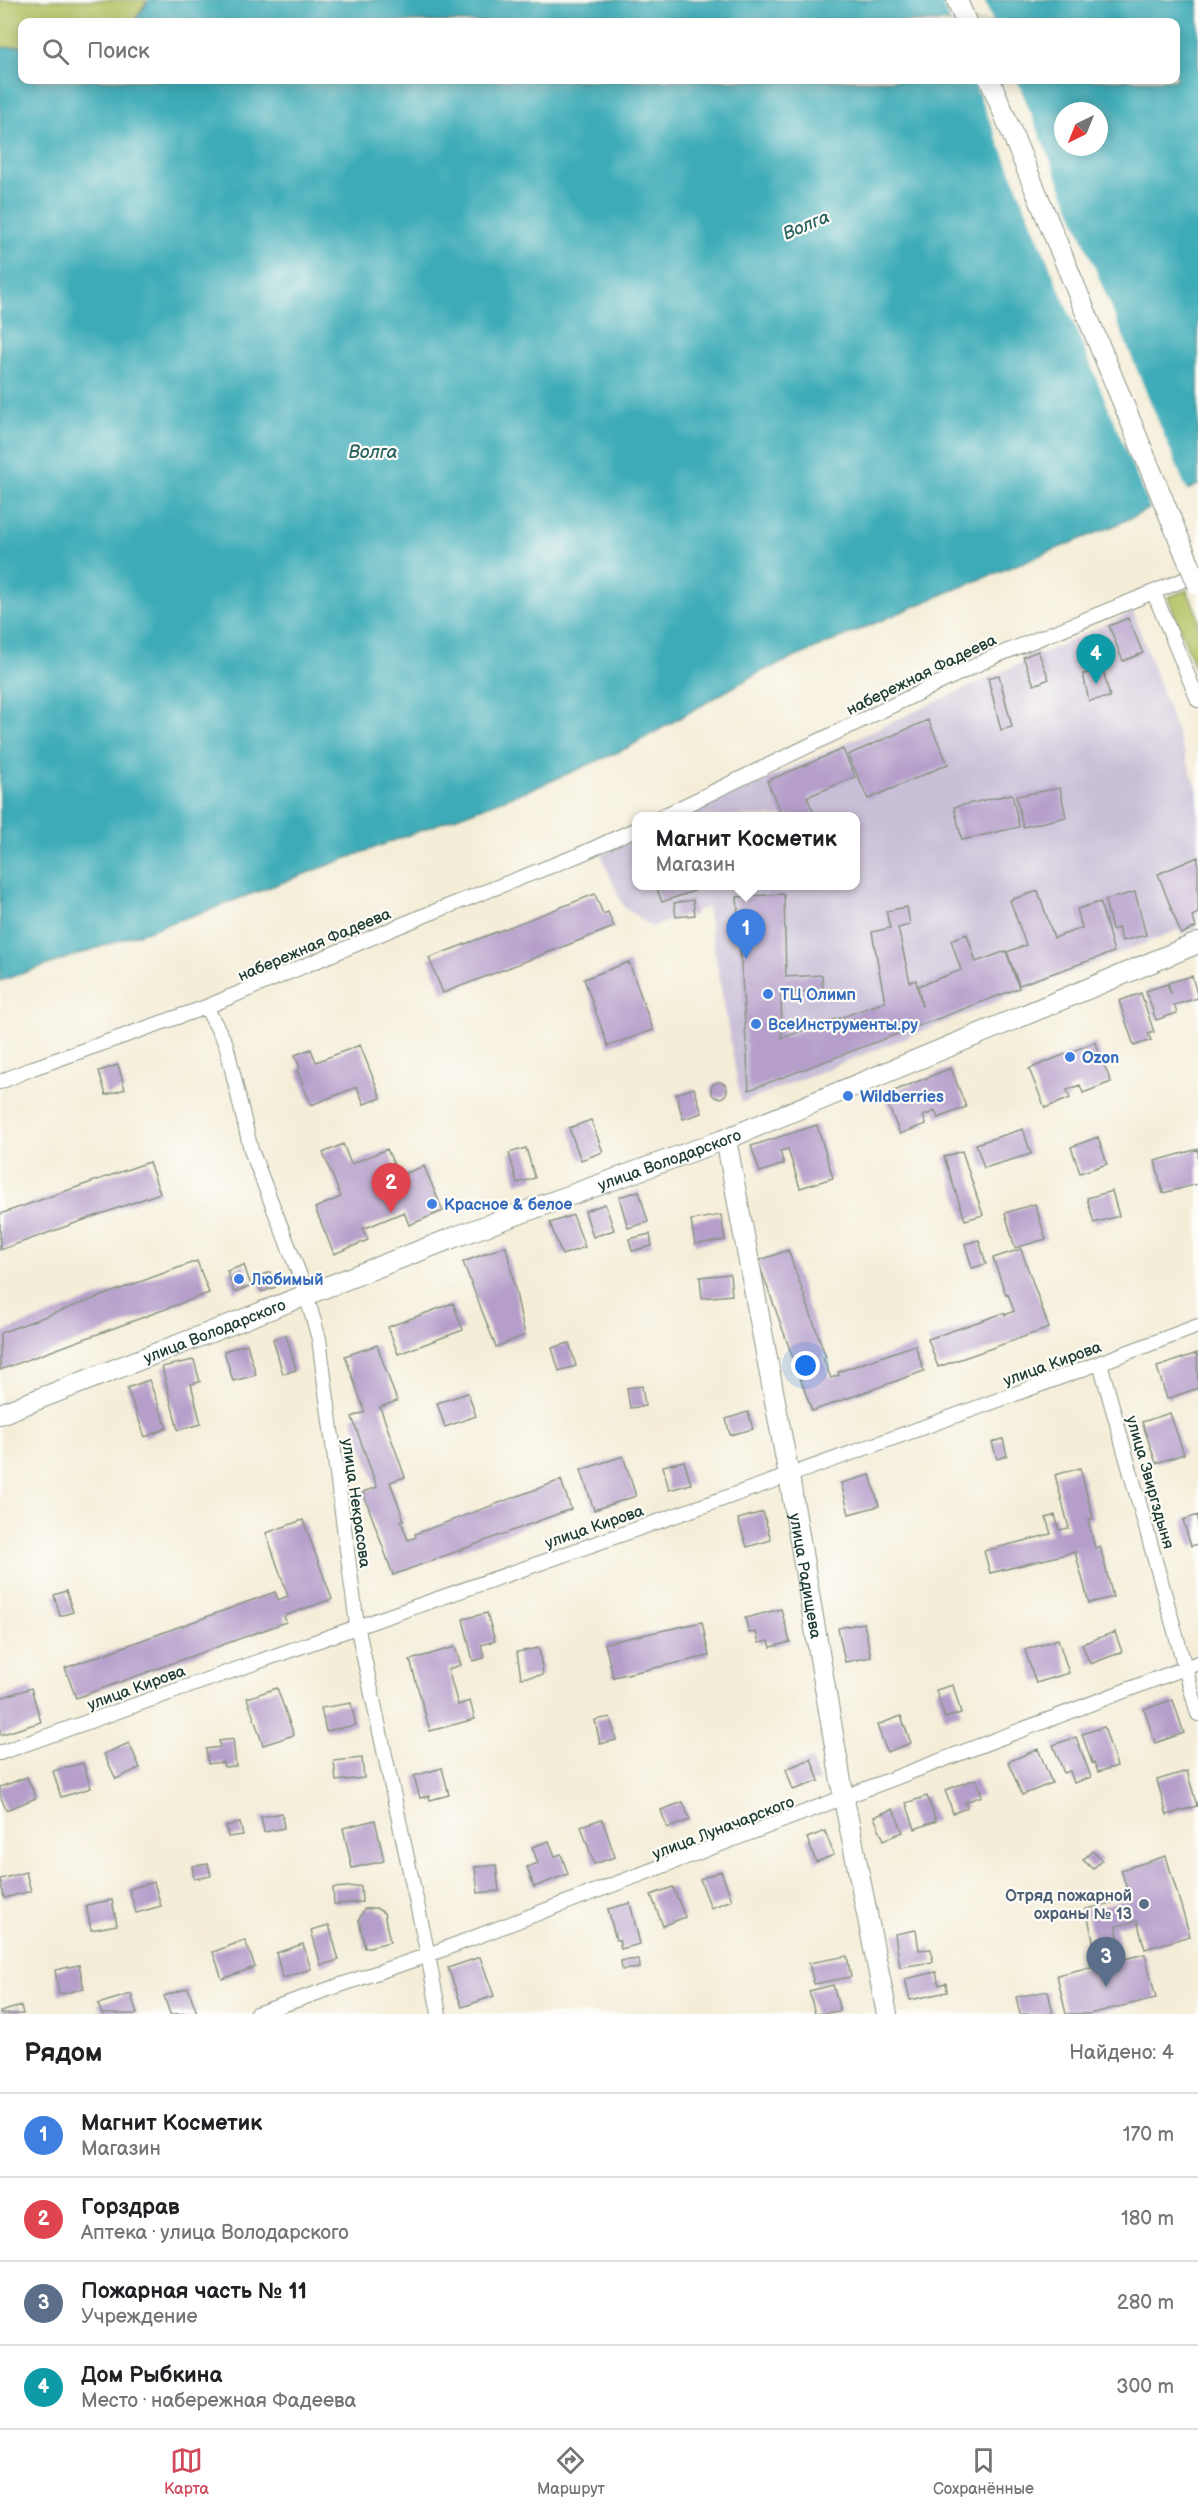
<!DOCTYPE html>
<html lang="ru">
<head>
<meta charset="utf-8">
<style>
	body { margin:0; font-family:"Balsamiq Sans",sans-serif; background:#f2f2f2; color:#202124 }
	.compass { position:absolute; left:1054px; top:102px; width:54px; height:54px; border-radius:50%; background:#fff; box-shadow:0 3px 15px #0003; rotate:223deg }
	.you { position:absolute; left:806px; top:1366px; width:21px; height:21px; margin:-15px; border:4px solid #fff; border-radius:50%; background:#1a73e8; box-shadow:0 0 0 9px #1a73e833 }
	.badge { display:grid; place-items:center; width:39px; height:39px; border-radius:50%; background:#d1495b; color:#fff; font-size:20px; font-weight:700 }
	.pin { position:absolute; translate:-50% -50px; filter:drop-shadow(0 2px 3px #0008) }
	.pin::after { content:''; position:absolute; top:32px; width:21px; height:18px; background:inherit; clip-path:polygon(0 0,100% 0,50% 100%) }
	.popup { position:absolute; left:632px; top:812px; width:228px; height:78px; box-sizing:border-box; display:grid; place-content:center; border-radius:12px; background:#fff; filter:drop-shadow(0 2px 4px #0005); font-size:20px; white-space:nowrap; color:#757577 }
	.popup b { font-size:22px; color:#202124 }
	.popup::after { content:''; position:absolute; left:50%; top:100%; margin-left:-12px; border:12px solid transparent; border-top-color:#fff }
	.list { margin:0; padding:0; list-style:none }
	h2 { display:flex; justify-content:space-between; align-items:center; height:78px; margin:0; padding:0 24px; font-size:26px }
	h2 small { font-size:20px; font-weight:400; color:#757577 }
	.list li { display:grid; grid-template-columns:39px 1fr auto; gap:18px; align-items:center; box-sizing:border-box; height:84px; padding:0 24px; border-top:2px solid #e0e0e0 }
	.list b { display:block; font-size:22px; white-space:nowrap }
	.list p { margin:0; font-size:20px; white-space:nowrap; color:#757577 }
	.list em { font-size:20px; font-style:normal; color:#757577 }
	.icon { flex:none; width:33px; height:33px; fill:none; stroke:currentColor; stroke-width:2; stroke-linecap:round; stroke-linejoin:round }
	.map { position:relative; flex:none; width:1198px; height:2014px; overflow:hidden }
	.search { position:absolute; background:#fff; box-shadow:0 3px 15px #0003; left:18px; right:18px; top:18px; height:66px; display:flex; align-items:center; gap:15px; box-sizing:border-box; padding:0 21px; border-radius:12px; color:#757577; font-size:22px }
	.sheet { height:414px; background:#fff }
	nav { display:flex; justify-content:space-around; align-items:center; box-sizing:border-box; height:84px; border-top:2px solid #e0e0e0; background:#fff; font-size:16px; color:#757577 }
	nav a { display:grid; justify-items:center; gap:3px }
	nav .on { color:#d1495b }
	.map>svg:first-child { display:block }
	.industrial { fill:#c9bfd7 }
	.green { fill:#b5c264; stroke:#6a804c; stroke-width:1.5 }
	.water { fill:#3cacb8; stroke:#2e7476; stroke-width:1.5; fill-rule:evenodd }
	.pier { fill:#f4edd8 }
	.building { fill:#b59fca }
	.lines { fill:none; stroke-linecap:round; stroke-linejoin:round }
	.street-casing { stroke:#8a9586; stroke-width:16 }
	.secondary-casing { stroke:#8a9586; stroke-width:22 }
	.street { stroke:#fff; stroke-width:14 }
	.secondary { stroke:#fff; stroke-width:20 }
	.secondary-bridge-casing { stroke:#8a9586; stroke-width:22; stroke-linecap:butt }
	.secondary-bridge { stroke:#fff; stroke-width:20 }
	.shop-dot { fill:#3f7fe0; stroke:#fdfcf7; stroke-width:2 }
	.service-dot { fill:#5c6f8a; stroke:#fdfcf7; stroke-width:2 }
	.labels { text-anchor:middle; stroke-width:4.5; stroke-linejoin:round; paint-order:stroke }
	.street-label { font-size:16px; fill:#1f3d34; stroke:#fdfcf7 }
	.shop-label { font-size:16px; font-weight:bold; fill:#366cbe; stroke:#fdfcf7; text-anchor:start }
	.service-label { font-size:16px; font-weight:bold; fill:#4e5e75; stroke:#fdfcf7; text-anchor:end }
	.water-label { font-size:18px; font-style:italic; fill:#296462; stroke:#fdfcf7 }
</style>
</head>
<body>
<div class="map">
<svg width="1198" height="2014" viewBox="0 0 1198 2014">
	<rect width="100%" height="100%" fill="#fdfcf7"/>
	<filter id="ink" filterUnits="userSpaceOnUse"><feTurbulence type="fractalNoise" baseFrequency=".0167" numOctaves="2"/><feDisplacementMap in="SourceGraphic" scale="12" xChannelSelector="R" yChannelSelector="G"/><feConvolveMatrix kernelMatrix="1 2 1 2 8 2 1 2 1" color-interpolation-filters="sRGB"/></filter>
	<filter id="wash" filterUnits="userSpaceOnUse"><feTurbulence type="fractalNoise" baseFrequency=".008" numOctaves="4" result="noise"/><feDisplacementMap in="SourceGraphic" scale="24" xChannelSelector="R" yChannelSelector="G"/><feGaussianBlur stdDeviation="1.35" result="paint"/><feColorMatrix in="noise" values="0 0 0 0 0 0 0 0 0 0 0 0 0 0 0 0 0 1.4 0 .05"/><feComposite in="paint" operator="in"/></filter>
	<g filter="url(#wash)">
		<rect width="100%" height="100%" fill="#f4edd8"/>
		<!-- industrial -->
		<path class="industrial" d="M1133,612l65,179v131l-457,181 -34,-196 -55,20 -29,-21 -22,-51 35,-16v47h219v-70h-169z"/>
		<!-- green -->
		<path class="green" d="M0,0h146v2l-12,20h-112v24l-22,2z
			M1187,590l11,26v60l-30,-79z"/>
		<!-- water -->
		<path class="water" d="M149,0h1049v485l-82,40 -170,68 -188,80 -131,75 -85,37 -336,126 -206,70v-933l22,-2v34h1154v-58h-1042zM1063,111h36v36h-36z"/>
		<!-- pier -->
		<path class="pier" d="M941,0h43l9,22h-43z
			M973,80h44l171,413 -37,18z"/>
		<g id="blocks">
			<!-- building -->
			<path class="building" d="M1128,618l15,35 -20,8 -14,-35z
				M1038,651l11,28 -15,6 -11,-28z
				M1103,670l7,27 -21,4 -6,-27z
				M999,675l13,52 -11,3 -13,-52z
				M928,720l20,44 -80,35 -20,-44z
				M843,749l12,28 -48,20 8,19h-33l-15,-35z
				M1060,788l6,29 -43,10 -7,-31z
				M1012,794l7,33 -57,13 -8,-33z
				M1198,857v56l-6,3 4,11 -15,7 -23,-60z
				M656,886h36l2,5 -32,11z
				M728,886h51v1l-51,2z
				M1038,891l16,47 28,-10 -5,-19 23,-7 14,50 -95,33 -12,-33 19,-7 -16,-45z
				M1135,892l11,43 -24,6 -4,-13 -6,2 -7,-30z
				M595,894l8,20 5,-2 6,15 -171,66 -14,-35z
				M784,894l2,83 36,-2 1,16 -29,1v4h-13l1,42 103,-36 -13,-70 18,-4 -4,-17 21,-4 3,18 -12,3 12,54 6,-2 6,27 -4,-21 43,-16 -10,-30 16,-6 9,28 30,-11 13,37 -270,102 -12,-193z
				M693,900l2,15 -19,2 -2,-14z
				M629,962l24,68 -45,16 -24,-67z
				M1192,976l6,22 -24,7 3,8 -21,7 -10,-29 21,-7 4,10 -3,-11z
				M1141,993l13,39 -6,2 3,6 -17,6 -15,-45z
				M1095,1042l16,40 -28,11 -3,-8 -13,5 3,8 -25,10 -16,-39z
				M360,1045l21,53 -17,6 -7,-17 -46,18 -14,-35 3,-2 -5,-13 16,-6 5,13z
				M118,1065l7,24 -19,6 -7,-24z
				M951,1068l15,39 -28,11 -3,-7 -12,5 3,8 -26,10 -16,-39z
				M711 1090a8 8 0 1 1 16 0a8 8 0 1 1-16 0Z
				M694,1088l8,25 -19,6 -7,-25z
				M591,1120l12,32 -22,8 -12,-32z
				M817,1125l16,53 -33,10 -12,-39 -8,2 4,13 -24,8 -9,-26z
				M1023,1129l8,25 -47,14 -8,-24z
				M1098,1137l9,27 -27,9 -9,-26z
				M343,1144l8,20 36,-15 12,27 25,-10 19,45 -34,14 -5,-13 -41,17 5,11 -34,14 -19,-46 26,-11 -18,-44z
				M526,1148l9,30 -18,5 -8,-30z
				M1198,1149v35l-35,9 -8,-32z
				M962,1151l21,64 -18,5 -21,-63z
				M149,1162l11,31 -160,57v-36z
				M639,1191l9,31 -20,6 -9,-31z
				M1112,1191l7,25 -25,7 -7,-25z
				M605,1204l9,26 -21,7 -8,-26z
				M1035,1204l11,35 -31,9 -10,-35z
				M573,1215l12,32 -23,8 -12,-32z
				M721,1215l4,25 -30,4 -4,-24z
				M650,1234l2,12 -20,5 -3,-12z
				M979,1240l7,24 -14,4 -7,-24z
				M506,1246l19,89 -29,12 -33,-85z
				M1021,1249l28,79 -111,39 -10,-28 76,-26 1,2 9,-4 -6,-17 -2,1 -13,-37z
				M788,1250l38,107 -3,1 8,20 8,-3 -1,-3 77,-27 9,26 -112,40 -54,-150z
				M197,1261l12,32 -209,77v-37z
				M244,1265l7,21 -17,6 -7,-21z
				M270,1272l6,15 -14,5 -6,-15z
				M730,1274l2,21 -30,3 -2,-21z
				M453,1303l10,27 -65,24 -10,-27z
				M286,1335l10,35 -13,4 -10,-35z
				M569,1343l7,23 -17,5 -7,-23z
				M247,1344l9,31 -23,6 -9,-30z
				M377,1345l20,56 -17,6 25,70 -15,5 14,38 -3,1 7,19 8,-3 -1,-3 146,-54 10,29 -178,66 -30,-83 14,-5 -25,-70 13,-5 -20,-56z
				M1197,1353l1,35 -31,11 -10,-32z
				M194,1360l6,22 -9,2 10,40 -23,6 -16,-63z
				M149,1380l18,48 -22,9 -18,-49z
				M642,1386l3,20 -15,2 -3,-20z
				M468,1393l8,23 -31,11 -8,-24z
				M748,1412l5,17 -23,6 -4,-16z
				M1170,1413l14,41 -28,9 -14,-41z
				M1003,1439l4,17 -10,3 -5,-17z
				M623,1456l13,40 -42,14 -13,-40z
				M684,1461l7,23 -22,6 -6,-24z
				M1080,1468l13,50 -5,2 7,28 5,-2 13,51 -24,6 -14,-51 -85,21 -6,-22 67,-17 -5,-16 9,-3 4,15 10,-2 -14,-53z
				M870,1475l9,31 -30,8 -8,-31z
				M763,1512l8,28 -24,7 -9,-28z
				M1198,1515v29l-7,2 -8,-26z
				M303,1520l29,79 -48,17 2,6 -210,76 -11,-30 210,-76 3,8 10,-4 -22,-63z
				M66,1591l7,21 -13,4 -6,-21z
				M781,1609l9,33 -19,5 -2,-6 -10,2 -3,-11 -7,1 -4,-15z
				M487,1613l8,28 -14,4 3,13 -11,3 -10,-42z
				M702,1622l7,34 -96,21 -8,-34z
				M864,1623l7,34 -26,5 -7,-34z
				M1115,1632l7,20 -32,12 -8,-20z
				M1058,1639l11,34 -33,10 -11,-33z
				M455,1647l6,18 -13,4 10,36 12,-4 5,18 -45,12 -20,-71z
				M539,1648l4,27 -22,3 -4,-26z
				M953,1685l8,28 -16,5 -9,-28z
				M31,1688l10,34 -41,13v-37z
				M277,1688l17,47 -31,10 -16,-47z
				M1173,1700l11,33 -29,10 -11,-34z
				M351,1703l5,22 -30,6 -5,-23z
				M901,1716l10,27 -24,9 -10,-27z
				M610,1717l6,23 -16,4 -5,-24z
				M1104,1727l13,39 -19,6 -4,-10 -2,1 -10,-29z
				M1076,1737l15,40 -17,6 -4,-12 -6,2 -11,-28z
				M233,1739l3,27 -12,1 -1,-5 -15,2 -2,-15 14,-2 -1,-6z
				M129,1743l11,25 -24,11 -12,-25z
				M1038,1749l14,34 -30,12 -14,-33z
				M362,1758l2,20 -28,3 -2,-20z
				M811,1759l8,22 -26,9 -7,-21z
				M83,1763l8,25 -30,9 -8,-26z
				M442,1768l7,27 -19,5 -1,-4 -9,2 -6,-22z
				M1187,1771l10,35 -30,9 -10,-35z
				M27,1777l9,21 -30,12 -6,-15v-8z
				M976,1779l6,17 -17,6 2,6 -14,5 -8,-23z
				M927,1796l9,25 -21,8 -9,-26z
				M683,1802l7,18 -23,8 -6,-18z
				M893,1809l10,23 -19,8 -10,-23z
				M282,1813l2,15 -20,4 -3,-15z
				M602,1819l13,38 -21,7 -13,-38z
				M375,1820l9,41 -32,7 -9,-40z
				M240,1823l3,12 -15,2 -2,-11z
				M825,1831l9,24 -18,7 -9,-24z
				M549,1841l6,15 6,-2 7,20 -34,13 -7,-20 11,-4 -6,-16z
				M1092,1851l10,9 -9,9 -10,-9z
				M1166,1856l24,80 -45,13 -8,-28 -21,5 3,17 -24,6 -9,-40 44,-10 -9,-29z
				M208,1864l3,12 -17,3 -2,-13z
				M496,1865l3,26 -21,2 -3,-26z
				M721,1871l11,29 -21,8 -11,-29z
				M26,1872l5,19 -27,7 -4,-19z
				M154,1882l7,24 -25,7 -7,-24z
				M361,1886l1,16 -28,2 -1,-16z
				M673,1887l12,30 -22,9 -12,-31z
				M112,1900l5,25 -26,5 -5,-25z
				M630,1903l10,41 -19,5 -2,-9h-3l-8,-31z
				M376,1908l8,5 6,29 -25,6 -6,-28 5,-11z
				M329,1925l10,35 -18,5 -10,-35z
				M916,1930l3,20 12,-1 2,13 -33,5 -5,-33z
				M245,1940l10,27 -33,12 -9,-27z
				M303,1944l8,25 -28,9 -7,-25z
				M1145,1954l11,44 -67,16h-23l-9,-39z
				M847,1956l4,21 -37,7 -5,-21z
				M480,1957l14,39 -32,11 -14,-39z
				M639,1959l1,9 -18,2 -1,-9z
				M79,1965l5,24 -25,5 -4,-24z
				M936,1972l3,13 7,-2 1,9 -37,8 -5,-21z
				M833,1985l7,26 -25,3 -6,-23z
				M188,1988l9,25 -27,1 -6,-18z
				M1048,1991l5,23h-33l-4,-17z
				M131,1994l6,20h-35l-4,-10z
				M21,2006l2,8h-23v-2z"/>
		</g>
	</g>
	<g filter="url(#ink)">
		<use href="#blocks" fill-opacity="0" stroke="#8a9586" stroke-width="1.5"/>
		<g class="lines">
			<defs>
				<path id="street" d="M1154,593l44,107
					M663,816l330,-159 205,-83
					M206,1007l20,37 25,106 51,131 17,58 38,286 71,330 11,59
					M0,1082l33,-14 173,-61 217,-91 156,-61 57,-26
					M1100,1363l98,351
					M0,1753c399,-143 801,-277 1198,-427
					M256,2014l172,-59 770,-292"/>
				<g id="secondary">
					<path d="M957,0l9,22"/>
					<path id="s1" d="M726,1139l63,337 55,323 43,215"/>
					<path id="s2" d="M0,1414l455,-177 271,-98 472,-196"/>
				</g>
			</defs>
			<!-- street casing -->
			<use href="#street" class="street-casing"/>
			<!-- secondary casing -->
			<use href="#secondary" class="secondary-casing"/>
			<!-- street -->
			<use href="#street" class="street"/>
			<!-- secondary -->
			<use href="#secondary" class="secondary"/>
			<defs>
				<path id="secondary-bridge" d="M990,80l208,505"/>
			</defs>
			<!-- secondary-bridge casing -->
			<use href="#secondary-bridge" class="secondary-bridge-casing"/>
			<!-- secondary-bridge -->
			<use href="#secondary-bridge" class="secondary-bridge"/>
		</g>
	</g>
	<!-- markers -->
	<g class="shop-dot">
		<circle cx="768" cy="994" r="6"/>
		<circle cx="756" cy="1024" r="6"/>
		<circle cx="1070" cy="1057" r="6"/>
		<circle cx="848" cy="1096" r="6"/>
		<circle cx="432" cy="1204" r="6"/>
		<circle cx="239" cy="1279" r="6"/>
	</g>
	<circle class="service-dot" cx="1144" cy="1904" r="6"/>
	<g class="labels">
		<!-- street labels -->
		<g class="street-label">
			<text transform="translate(921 674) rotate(-26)" y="6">набережная Фадеева</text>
			<text transform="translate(314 944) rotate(-23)" y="6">набережная Фадеева</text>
			<text dy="6" stroke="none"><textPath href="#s2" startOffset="716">улица Володарского</textPath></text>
			<text dy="6" stroke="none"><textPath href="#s2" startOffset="230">улица Володарского</textPath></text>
			<text transform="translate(1052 1363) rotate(-20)" y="6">улица Кирова</text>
			<text transform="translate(1151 1482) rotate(74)" y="6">улица Звиргздыня</text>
			<text transform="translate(357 1503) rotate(82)" y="6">улица Некрасова</text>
			<text transform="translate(594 1526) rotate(-19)" y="6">улица Кирова</text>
			<text dy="6" stroke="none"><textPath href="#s1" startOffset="444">улица Радищева</textPath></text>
			<text transform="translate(136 1687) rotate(-20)" y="6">улица Кирова</text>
			<text transform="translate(723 1827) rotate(-21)" y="6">улица Луначарского</text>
		</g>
		<!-- shop labels -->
		<g class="shop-label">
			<text x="780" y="1000">ТЦ Олимп</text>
			<text x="768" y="1030">ВсеИнструменты.ру</text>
			<text x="1082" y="1063">Ozon</text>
			<text x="860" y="1102">Wildberries</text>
			<text x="444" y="1210">Красное &amp; белое</text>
			<text x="251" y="1285">Любимый</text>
		</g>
		<!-- service labels -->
		<g class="service-label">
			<text x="1132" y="1901">Отряд пожарной<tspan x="1132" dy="18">охраны № 13</tspan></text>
		</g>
		<!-- water labels -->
		<g class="water-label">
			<text transform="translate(806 225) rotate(-23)" y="6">Волга</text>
			<text x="373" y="458">Волга</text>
		</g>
	</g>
</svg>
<svg class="compass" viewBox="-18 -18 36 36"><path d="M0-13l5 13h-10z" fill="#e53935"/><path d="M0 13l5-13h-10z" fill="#757577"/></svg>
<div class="you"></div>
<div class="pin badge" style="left:746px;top:959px;background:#3f7fe0">1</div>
<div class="popup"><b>Магнит Косметик</b>Магазин</div>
<div class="pin badge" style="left:391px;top:1213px;background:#e0444e">2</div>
<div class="pin badge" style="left:1106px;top:1987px;background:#5c6f8a">3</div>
<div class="pin badge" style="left:1096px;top:684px;background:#0f9aa8">4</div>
<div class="search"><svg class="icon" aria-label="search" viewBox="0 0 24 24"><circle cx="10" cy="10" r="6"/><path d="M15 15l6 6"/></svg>Поиск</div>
</div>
<section class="sheet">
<h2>Рядом<small>Найдено: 4</small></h2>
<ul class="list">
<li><span class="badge" style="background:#3f7fe0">1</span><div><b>Магнит Косметик</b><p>Магазин</p></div><em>170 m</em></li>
<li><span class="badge" style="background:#e0444e">2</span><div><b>Горздрав</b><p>Аптека · улица Володарского</p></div><em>180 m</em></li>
<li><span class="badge" style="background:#5c6f8a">3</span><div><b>Пожарная часть № 11</b><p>Учреждение</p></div><em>280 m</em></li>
<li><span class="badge" style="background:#0f9aa8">4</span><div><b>Дом Рыбкина</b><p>Место · набережная Фадеева</p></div><em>300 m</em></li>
</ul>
</section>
<nav>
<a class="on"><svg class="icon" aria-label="map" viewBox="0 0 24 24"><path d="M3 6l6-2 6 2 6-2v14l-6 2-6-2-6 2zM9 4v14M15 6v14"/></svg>Карта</a>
<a><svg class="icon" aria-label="directions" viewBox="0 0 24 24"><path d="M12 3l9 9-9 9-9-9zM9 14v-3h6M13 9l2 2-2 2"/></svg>Маршрут</a>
<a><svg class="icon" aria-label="saved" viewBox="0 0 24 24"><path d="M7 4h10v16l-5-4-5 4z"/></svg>Сохранённые</a>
</nav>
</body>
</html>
